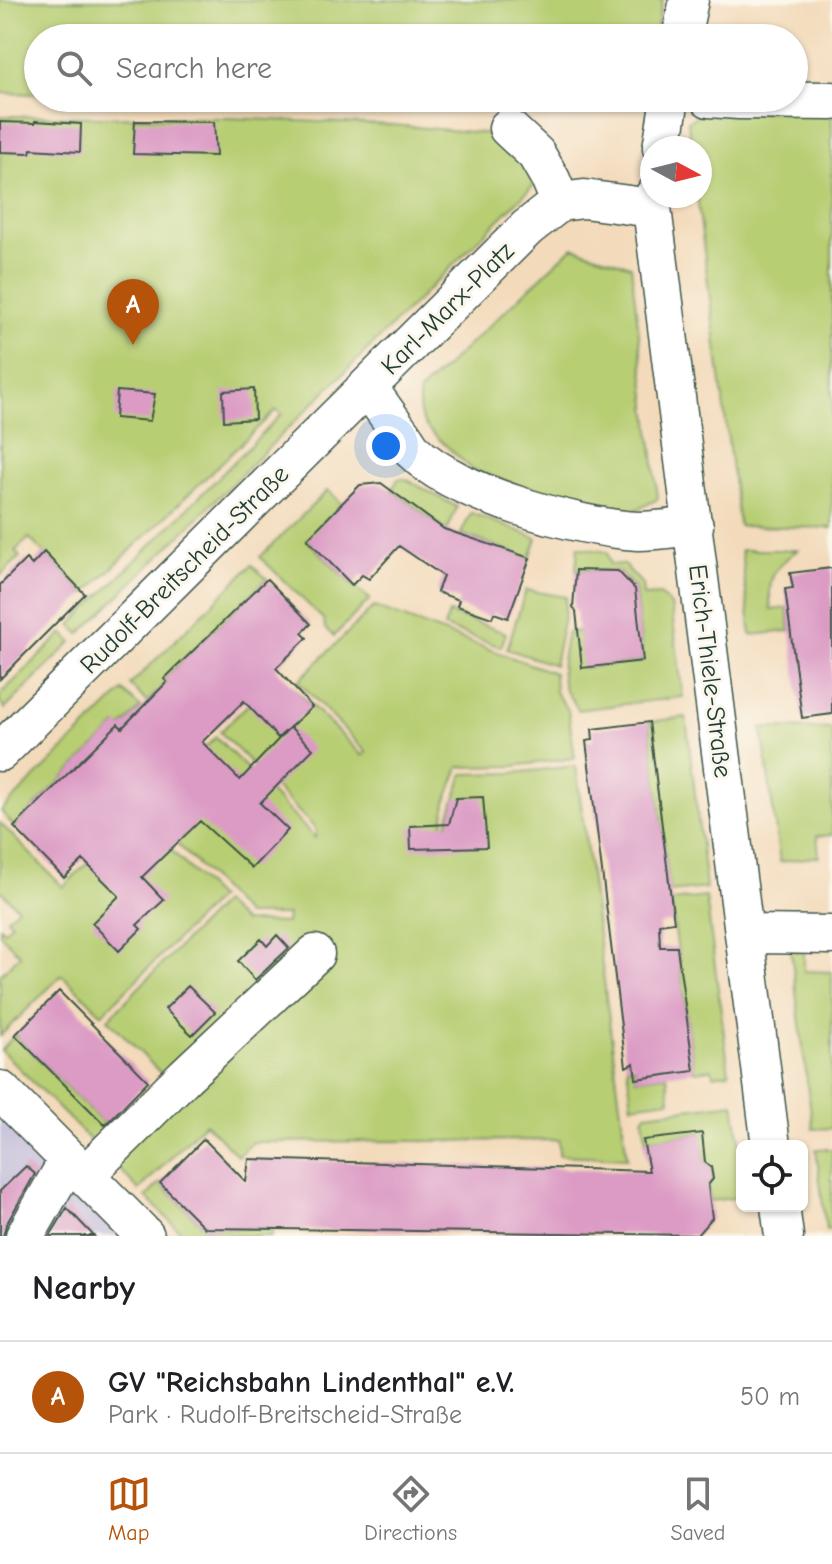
<!DOCTYPE html>
<html lang="en">
<head>
<meta charset="utf-8">
<style>
	body { margin:0; font-family:"Comic Neue",sans-serif; background:#f6f6f6; color:#202124 }
	.controls { position:absolute; right:24px; bottom:24px; display:grid; overflow:hidden; border-radius:12px; box-shadow:0 2px 6px #0004 }
	.controls button { width:72px; height:72px; display:grid; place-items:center; padding:0; border:0; border-bottom:2px solid #e0e0e0; background:#fff; color:#202124; font:40px sans-serif }
	.compass { position:absolute; left:640px; top:136px; width:72px; height:72px; border-radius:50%; background:#fff; box-shadow:0 2px 6px #0004; rotate:97deg }
	.you { position:absolute; left:386px; top:446px; width:28px; height:28px; margin:-20px; border:6px solid #fff; border-radius:50%; background:#1a73e8; box-shadow:0 0 0 12px #1a73e833 }
	.badge { display:grid; place-items:center; width:52px; height:52px; border-radius:50%; background:#b45309; color:#fff; font-size:26px; font-weight:700 }
	.pin { position:absolute; translate:-50% -66px; filter:drop-shadow(0 2px 4px #0008) }
	.pin::after { content:''; position:absolute; top:42px; width:28px; height:24px; background:inherit; clip-path:polygon(0 0,100% 0,50% 100%) }
	.list { margin:0; padding:0; list-style:none }
	h2 { display:flex; justify-content:space-between; align-items:center; height:104px; margin:0; padding:0 32px; font-size:34px }
	h2 small { font-size:26px; font-weight:400; color:#757577 }
	.list li { display:grid; grid-template-columns:52px 1fr auto; gap:24px; align-items:center; box-sizing:border-box; height:112px; padding:0 32px; border-top:2px solid #e0e0e0 }
	.list b { display:block; font-size:30px; white-space:nowrap }
	.list p { margin:0; font-size:26px; white-space:nowrap; color:#757577 }
	.list em { font-size:26px; font-style:normal; color:#757577 }
	.icon { flex:none; width:44px; height:44px; fill:none; stroke:currentColor; stroke-width:2; stroke-linecap:round; stroke-linejoin:round }
	.map { position:relative; flex:none; width:832px; height:1236px; overflow:hidden }
	.search { position:absolute; background:#fff; box-shadow:0 2px 6px #0004; left:24px; right:24px; top:24px; height:88px; display:flex; align-items:center; gap:20px; box-sizing:border-box; padding:0 28px; border-radius:44px; color:#757577; font-size:30px }
	.sheet { height:216px; background:#fff }
	nav { display:flex; justify-content:space-around; align-items:center; box-sizing:border-box; height:112px; border-top:2px solid #e0e0e0; background:#fff; font-size:22px; color:#757577 }
	nav a { display:grid; justify-items:center; gap:4px }
	nav .on { color:#b45309 }
	.map>svg:first-child { display:block }
	.industrial { fill:#c5c0da }
	.green { fill:#b7ce73; stroke:#6b8654; stroke-width:2 }
	.building { fill:#dc9bc5 }
	.lines { fill:none; stroke-linecap:round; stroke-linejoin:round }
	.minor-casing { stroke:#3f5548; stroke-width:41 }
	.minor { stroke:#fff; stroke-width:38 }
	.labels { text-anchor:middle; stroke-width:6; stroke-linejoin:round; paint-order:stroke }
	.street-label { font-size:26px; fill:#1f3d34; stroke:#fbf7ec }
</style>
</head>
<body>
<div class="map">
<svg width="832" height="1236" viewBox="0 0 832 1236">
	<rect width="100%" height="100%" fill="#fbf7ec"/>
	<filter id="ink" filterUnits="userSpaceOnUse"><feTurbulence type="fractalNoise" baseFrequency=".0125" numOctaves="2"/><feDisplacementMap in="SourceGraphic" scale="16" xChannelSelector="R" yChannelSelector="G"/><feConvolveMatrix kernelMatrix="1 2 1 2 8 2 1 2 1" color-interpolation-filters="sRGB"/></filter>
	<filter id="wash" filterUnits="userSpaceOnUse"><feTurbulence type="fractalNoise" baseFrequency=".006" numOctaves="4" result="noise"/><feDisplacementMap in="SourceGraphic" scale="32" xChannelSelector="R" yChannelSelector="G"/><feGaussianBlur stdDeviation="1.8" result="paint"/><feColorMatrix in="noise" values="0 0 0 0 0 0 0 0 0 0 0 0 0 0 0 0 0 1.4 0 .05"/><feComposite in="paint" operator="in"/></filter>
	<g filter="url(#wash)">
		<rect width="100%" height="100%" fill="#f3daba"/>
		<!-- industrial -->
		<path class="industrial" d="M0,1113l130,123h-130z"/>
		<!-- green -->
		<path class="green" d="M0,0h663l-9,38h-616v56l-38,-1z
			M262,98h322l-12,6z
			M832,111v417l-93,-2 -42,-330h3v-48h-9l-3,-27 16,-9z
			M0,116l229,2 164,7 111,10 36,44 -460,455 -9,-9 211,-211 -6,-4 -191,184 -56,-56 -14,13 5,6 -20,19z
			M573,247l58,19 27,233 -26,13 -74,-12 -85,-30 -45,-41c-10,-12 -9,-22 -9,-37z
			M398,479h8l51,28 -10,24 -55,-41z
			M328,490l14,14 -35,36 45,45 18,14 -36,37 -9,-8 -1,-8 -64,-63z
			M471,513l66,25 -7,20 -69,-24z
			M578,547l29,5 3,12 14,1 18,19 1,12 17,-1 11,10 12,92 -105,13c-3,-9 -11,-14 -14,-23 -6,-17 0,-37 3,-54l12,-2 4,37 60,-7 -8,-73 -17,-17 -42,-1z
			M741,550h57c-26,18 -31,29 -27,60l16,-2 3,23 -39,4z
			M252,565l15,14 -103,100 3,3 -20,20 -17,-17z
			M526,590l40,7 -2,20 -10,48 -47,-16z
			M374,607l180,66 1,19 13,18 7,48 -62,8 -54,1 -13,35 -6,44 23,-72 50,-1 63,-7 51,392 -68,-3v-15l-306,2 -15,14 -33,-33 -66,67 -26,-28 57,-79 -62,-64 114,-116 21,19 43,1 1,-8h-41l-103,-107 73,-71 99,101 1,-9 -96,-97 59,-58 84,82 3,-4 -68,-71z
			M449,613l57,20 -5,14 -57,-20z
			M63,633l9,9 -67,67 -5,-6v-8z
			M123,691l18,17 -20,20 -4,-3 -103,102 -13,-16z
			M686,717l20,171 -36,4 -21,-170z
			M762,728l70,1v106l-15,1 2,20 -39,6z
			M137,815l81,83 -116,116 -40,-39 -62,61v-61l20,-20 -20,-21v-7l4,4 8,-8 -5,-5 11,-10 -18,-18v-67l63,64z
			M706,897l23,176 -16,2 -1,-6 -18,2 -23,-170z
			M791,951h13v20l28,1v156l-19,1z
			M15,1035l102,102 -15,15 -101,-102z
			M634,1066l2,13 31,-4 3,25 -38,5 -5,-38z
			M734,1103c3,24 14,74 6,94l-30,4 -2,-16 5,-6 -2,-12 -6,-5 -4,-29 -55,7 -3,-21 3,-5z
			M816,1149h16v80l-6,1z
			M160,1183l45,45 67,1v7h-87l-39,-39z"/>
		<g id="blocks">
			<!-- building -->
			<path class="building" d="M35,121l46,3 -1,28 -49,-3 -1,4 -30,-1v-30l35,1z
				M135,121l79,1 2,34 -83,-2z
				M254,389l1,30 -31,2 -1,-30z
				M117,391l38,3 -5,27 -35,-3z
				M381,483l63,46 86,29 -22,60 -14,-5 -2,5 -35,-12 2,-6 -22,-8 6,-16 -44,-30 -30,33 -7,-4 -10,10 -45,-46 53,-54z
				M44,552l41,42 -85,85v-94l26,-26 6,6z
				M832,568v146l-30,4 -17,-129 8,-1 -3,-15z
				M576,570l42,1 17,18 8,72 -61,7 -6,-57 -3,-4z
				M267,579l44,45 -9,9 5,5 -31,30 36,39 -34,31 -34,-37 -42,41 38,38 50,-53 23,22 -53,54 28,27 -36,38 -52,-47 -58,56 22,23 -27,25 4,4 -22,22 -27,-28 27,-27 -36,-36 -19,18 -50,-51 104,-103 4,4 45,-46 -3,-3z
				M649,722l25,200 -15,2 1,23h17l17,124 -58,8 -2,-16 -8,4 -40,-326 7,-1 -1,-11z
				M483,797l4,50 -76,2 -1,-23 39,-2 7,-26z
				M277,935l12,13 -34,32 -17,-19 23,-22 6,7z
				M188,986l27,26 -23,23 -27,-26z
				M59,991l89,90 -43,44 -90,-90z
				M702,1133l3,29 6,5 2,12 -5,6 4,33 -15,17 -492,-7 -45,-45 44,-44 42,43 3,-23 400,12 -6,-31z
				M26,1166l9,8 -29,51 -3,11h-3v-45z
				M67,1208l27,28h-44z"/>
		</g>
	</g>
	<g filter="url(#ink)">
		<use href="#blocks" fill-opacity="0" stroke="#3f5548" stroke-width="2"/>
		<g class="lines">
			<defs>
				<path id="minor" d="M681,38l8,-38
					M709,98l30,2 93,1
					M508,128l28,26 15,26 9,22
					M662,148l8,-50
					M654,196l-2,12 119,938
					M368,387c10,15 21,30 32,45 5,6 9,14 14,20 42,42 165,76 224,79 19,0 37,-3 56,-5
					M0,752l527,-524 33,-26 24,-3 68,9
					M744,934l88,1
					M0,1090l145,146
					M85,1175l100,-99 130,-122
					M780,1206l4,30
					M25,1236l44,-77"/>
			</defs>
			<!-- minor casing -->
			<use href="#minor" class="minor-casing"/>
			<!-- minor -->
			<use href="#minor" class="minor"/>
		</g>
	</g>
	<g class="labels">
		<!-- street labels -->
		<g class="street-label">
			<text transform="translate(447 308) rotate(-45)" y="9">Karl-Marx-Platz</text>
			<text transform="translate(184 569) rotate(-45)" y="9">Rudolf-Breitscheid-Straße</text>
			<text transform="translate(711 671) rotate(83)" y="9">Erich-Thiele-Straße</text>
		</g>
	</g>
</svg>
<div class="controls">
<button><svg class="icon" aria-label="locate" viewBox="0 0 24 24"><circle cx="12" cy="12" r="6"/><path d="M12 2v4M12 18v4M2 12h4M18 12h4"/></svg></button>
</div>
<svg class="compass" viewBox="-18 -18 36 36"><path d="M0-13l5 13h-10z" fill="#e53935"/><path d="M0 13l5-13h-10z" fill="#757577"/></svg>
<div class="you"></div>
<div class="pin badge" style="left:133px;top:345px">A</div>
<div class="search"><svg class="icon" aria-label="search" viewBox="0 0 24 24"><circle cx="10" cy="10" r="6"/><path d="M15 15l6 6"/></svg>Search here</div>
</div>
<section class="sheet">
<h2>Nearby<small></small></h2>
<ul class="list">
<li><span class="badge">A</span><div><b>GV &quot;Reichsbahn Lindenthal&quot; e.V.</b><p>Park · Rudolf-Breitscheid-Straße</p></div><em>50 m</em></li>
</ul>
</section>
<nav>
<a class="on"><svg class="icon" aria-label="map" viewBox="0 0 24 24"><path d="M3 6l6-2 6 2 6-2v14l-6 2-6-2-6 2zM9 4v14M15 6v14"/></svg>Map</a>
<a><svg class="icon" aria-label="directions" viewBox="0 0 24 24"><path d="M12 3l9 9-9 9-9-9zM9 14v-3h6M13 9l2 2-2 2"/></svg>Directions</a>
<a><svg class="icon" aria-label="saved" viewBox="0 0 24 24"><path d="M7 4h10v16l-5-4-5 4z"/></svg>Saved</a>
</nav>
</body>
</html>
